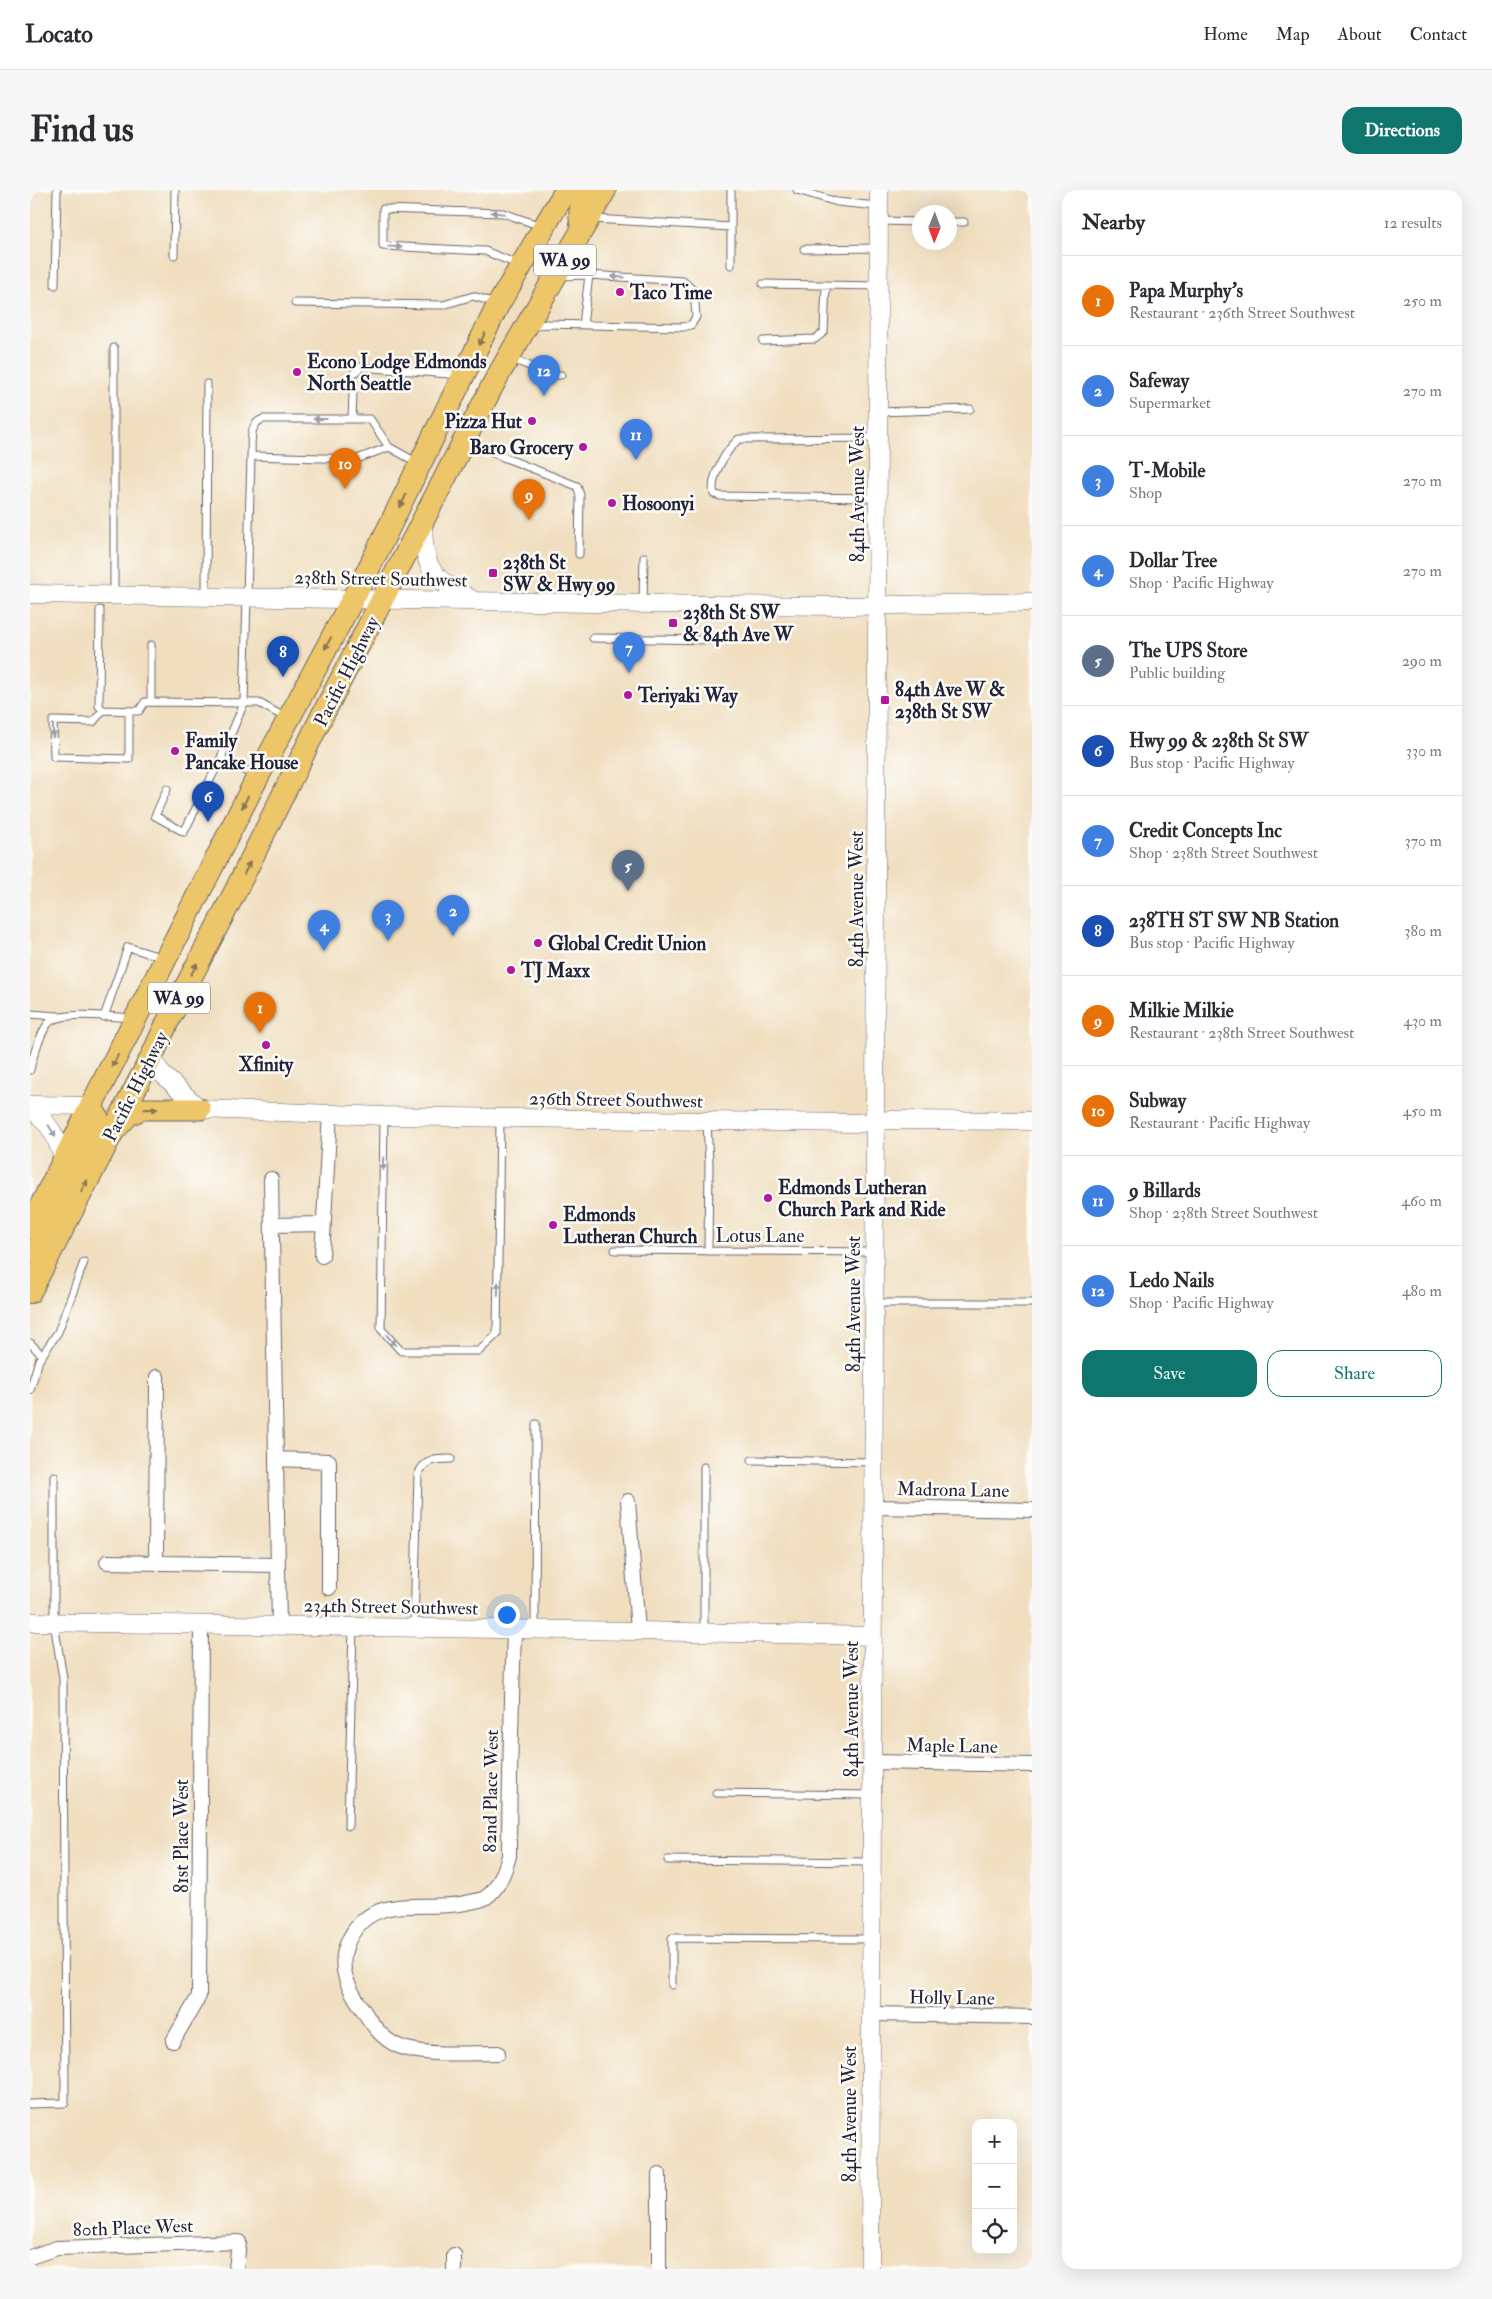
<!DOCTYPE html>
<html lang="en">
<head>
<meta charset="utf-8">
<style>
	body { margin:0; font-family:"IM FELL Double Pica",serif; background:#f7f7f7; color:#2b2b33 }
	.controls { position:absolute; right:15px; bottom:15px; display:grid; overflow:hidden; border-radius:10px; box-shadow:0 5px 20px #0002 }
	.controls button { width:45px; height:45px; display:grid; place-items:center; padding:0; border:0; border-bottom:1px solid #e1e1e2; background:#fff; color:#2b2b33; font:25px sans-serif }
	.compass { position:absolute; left:882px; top:15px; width:45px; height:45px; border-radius:50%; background:#fff; box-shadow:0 5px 20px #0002; rotate:181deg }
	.you { position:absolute; left:476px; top:1424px; width:18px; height:18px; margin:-12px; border:4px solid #fff; border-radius:50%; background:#1a73e8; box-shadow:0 0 0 8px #1a73e833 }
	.badge { display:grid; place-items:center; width:32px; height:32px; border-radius:50%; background:#0f766e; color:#fff; font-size:16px; font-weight:700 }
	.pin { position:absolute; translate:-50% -41px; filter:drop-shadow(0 1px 2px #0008) }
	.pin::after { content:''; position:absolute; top:26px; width:18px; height:15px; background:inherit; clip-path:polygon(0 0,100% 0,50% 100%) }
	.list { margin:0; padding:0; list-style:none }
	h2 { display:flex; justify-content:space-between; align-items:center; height:65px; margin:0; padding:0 20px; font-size:21px }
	h2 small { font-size:16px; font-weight:400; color:#7c7c81 }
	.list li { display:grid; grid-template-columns:32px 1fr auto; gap:15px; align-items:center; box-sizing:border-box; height:90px; padding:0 20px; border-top:1px solid #e1e1e2 }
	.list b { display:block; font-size:19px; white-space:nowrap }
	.list p { margin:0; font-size:16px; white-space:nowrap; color:#7c7c81 }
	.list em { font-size:16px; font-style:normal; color:#7c7c81 }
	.actions { display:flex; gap:10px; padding:15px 20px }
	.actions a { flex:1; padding:11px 0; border:1px solid #0f766e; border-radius:15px; text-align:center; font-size:18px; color:#0f766e }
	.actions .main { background:#0f766e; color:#fff }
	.icon { flex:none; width:28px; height:28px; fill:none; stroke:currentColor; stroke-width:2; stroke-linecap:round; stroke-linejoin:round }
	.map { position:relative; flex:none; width:1002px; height:2079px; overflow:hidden; border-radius:15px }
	header { display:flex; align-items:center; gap:30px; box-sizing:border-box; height:70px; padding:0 25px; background:#fff; border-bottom:1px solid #e1e1e2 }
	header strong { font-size:24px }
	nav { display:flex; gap:28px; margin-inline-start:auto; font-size:18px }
	.intro { display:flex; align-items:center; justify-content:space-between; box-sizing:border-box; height:120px; padding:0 30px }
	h1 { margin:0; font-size:35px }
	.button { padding:12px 22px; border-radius:15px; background:#0f766e; color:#fff; font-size:18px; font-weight:700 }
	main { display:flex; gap:30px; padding:0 30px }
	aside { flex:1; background:#fff; border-radius:15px; box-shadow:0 5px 20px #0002 }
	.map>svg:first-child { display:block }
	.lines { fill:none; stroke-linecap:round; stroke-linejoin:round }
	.service-casing { stroke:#6a6469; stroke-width:9 }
	.minor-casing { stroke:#6a6469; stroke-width:16 }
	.tertiary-casing { stroke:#6a6469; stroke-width:19 }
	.primary-casing { stroke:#6a6469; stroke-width:23 }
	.trunk-casing { stroke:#6a6469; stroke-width:24 }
	.service { stroke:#fff; stroke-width:7 }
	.minor { stroke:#fff; stroke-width:14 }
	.tertiary { stroke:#fff; stroke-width:18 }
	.primary { stroke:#ecc669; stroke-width:21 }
	.trunk { stroke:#ecc669; stroke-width:22 }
	.oneway { fill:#9c9ca7 }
	.oneway2 { fill:#877452 }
	.poi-dot { fill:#b5179e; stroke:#fdfcf7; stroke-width:2 }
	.labels { text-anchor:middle; stroke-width:5; stroke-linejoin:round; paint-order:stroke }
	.shield { fill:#fdfcf7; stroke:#646373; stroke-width:1 }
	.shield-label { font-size:18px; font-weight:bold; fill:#22223b }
	.poi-label { font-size:19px; font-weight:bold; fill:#22223b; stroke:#fdfcf7; text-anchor:start }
	.street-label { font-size:19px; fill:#22223b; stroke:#fdfcf7 }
</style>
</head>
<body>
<header>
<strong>Locato</strong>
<nav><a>Home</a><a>Map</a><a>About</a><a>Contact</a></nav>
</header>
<div class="intro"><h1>Find us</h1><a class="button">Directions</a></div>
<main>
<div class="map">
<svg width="1002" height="2079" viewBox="0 0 1002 2079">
	<rect width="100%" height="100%" fill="#fdfcf7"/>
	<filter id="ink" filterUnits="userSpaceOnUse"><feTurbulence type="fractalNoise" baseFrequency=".02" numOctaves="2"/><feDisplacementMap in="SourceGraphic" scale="10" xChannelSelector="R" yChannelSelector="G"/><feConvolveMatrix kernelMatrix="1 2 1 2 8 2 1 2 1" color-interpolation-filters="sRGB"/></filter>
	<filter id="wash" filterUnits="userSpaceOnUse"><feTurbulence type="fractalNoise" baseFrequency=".0096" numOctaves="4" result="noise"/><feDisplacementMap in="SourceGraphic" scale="20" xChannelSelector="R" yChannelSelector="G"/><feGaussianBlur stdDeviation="1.12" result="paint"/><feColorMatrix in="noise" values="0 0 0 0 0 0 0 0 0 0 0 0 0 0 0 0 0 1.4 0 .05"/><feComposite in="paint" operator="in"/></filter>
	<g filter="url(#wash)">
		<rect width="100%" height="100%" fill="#f0debf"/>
	</g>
	<g filter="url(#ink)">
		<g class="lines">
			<defs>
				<path id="service" d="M767,0l40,12 40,4
					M563,29l138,8
					M850,31l39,1
					M919,32h15
					M774,59l75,-1
					M144,65l1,-65
					M487,74l-32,-13 -102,-5v-37l120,4 38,13
					M701,75v-75
					M733,94l116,2
					M25,95l2,-95
					M265,113l148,2 30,-9 23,7
					M553,135l6,-50
					M501,138l14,-4 138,3 8,-2 5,-8 -2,-26 -11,-10 -94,-6 -29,1
					M733,151l52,-2 9,-7 2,-47
					M482,169l40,16h9
					M324,183l7,-6 100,8
					M849,222l91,-3
					M322,229l1,-26
					M439,250l34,17 74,29 3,9 -1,59
					M359,257l-32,12 -106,-3c1,-13 -3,-32 12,-37h107l19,28 29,16
					M846,308l-156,-2 -6,-2c-5,-16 13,-45 25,-55l139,-1
					M84,405v-247
					M176,407l1,-213
					M613,413l1,-46
					M70,420l-1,96 4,4
					M563,448l120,2
					M121,512v-57
					M99,521v48l-75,-2 -1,-36 40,1 10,-12 36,1 6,-9 114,1 27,15
					M191,568l34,18
					M137,599l-12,27 29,16 37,-74 23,-55 7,-247
					M0,824l28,2
					M74,827l24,-70 35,11
					M0,880c2,-11 12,-43 21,-49 16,-10 61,-4 81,-3
					M354,926l-3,213 20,22h78l18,-17 3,-216
					M677,932l2,42 -1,87
					M585,1060l259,2
					M845,1113h157
					M0,1153l12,12
					M0,1200l9,-30 19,-28 26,-70
					M722,1270l121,2
					M384,1437l4,-152c6,-16 17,-16 33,-16
					M505,1439l1,-205
					M674,1442v-165
					M686,1603l156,2
					M318,1636l5,-199
					M638,1670l204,2
					M642,1795v-47l199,1
					M0,1914l35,-1 -2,-425 -9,-55v-147"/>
				<path id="minor" d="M241,989l8,446
					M243,1035l50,-1
					M292,1066l8,-143
					M246,1269l53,2v127
					M598,1311l10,130
					M843,1317l159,3
					M77,1372l171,3
					M126,1373l1,-186
					M842,1572l160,3
					M841,1824l161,3
					M143,1851l26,-45 2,-372
					M468,1863c-30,0 -62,3 -91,-4 -21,-5 -33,-21 -44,-39 -14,-21 -26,-41 -16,-66 23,-56 79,-30 123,-42 5,-1 11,-2 15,-4 14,-9 20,-28 24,-42 0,-76 3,-151 5,-227
					M629,1984v95
					M0,2067l27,-9 182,-6 -3,27
					M424,2079v-14"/>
				<path id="tertiary" d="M393,332c0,44 7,56 47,76
					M0,404l684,11 135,1 183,-4
					M122,866l9,17 39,36 184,7 323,5 153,2 30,-3 142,1
					M0,915l62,1
					M0,918c21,16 26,28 34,53
					M0,1432l608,9 234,5
					M840,2079l9,-2079"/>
				<path id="primary" d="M552,39c-5,-17 -2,-24 7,-39
					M85,940l14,-15 13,-6h58
					M13,1075l-4,-20 59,-127 -6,-12"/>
				<path id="trunk" d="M0,1037l227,-449 109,-204 132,-269 68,-115
					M0,1102l122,-236 15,-33 69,-133 84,-170 176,-341 109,-189"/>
			</defs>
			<!-- service casing -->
			<use href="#service" class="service-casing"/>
			<!-- minor casing -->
			<use href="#minor" class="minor-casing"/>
			<!-- tertiary casing -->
			<use href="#tertiary" class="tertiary-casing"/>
			<!-- primary casing -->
			<use href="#primary" class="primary-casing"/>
			<!-- trunk casing -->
			<use href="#trunk" class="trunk-casing"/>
			<!-- service -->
			<use href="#service" class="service"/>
			<!-- minor -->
			<use href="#minor" class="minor"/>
			<!-- tertiary -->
			<use href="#tertiary" class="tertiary"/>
			<!-- primary -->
			<use href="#primary" class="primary"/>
			<!-- trunk -->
			<use href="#trunk" class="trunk"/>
		</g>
		<!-- one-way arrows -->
		<defs><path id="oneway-solid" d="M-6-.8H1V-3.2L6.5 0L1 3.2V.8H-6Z" transform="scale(1.25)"/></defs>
		<g class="oneway">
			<use href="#oneway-solid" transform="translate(468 23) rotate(-175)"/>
			<use href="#oneway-solid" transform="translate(365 57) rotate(3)"/>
			<use href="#oneway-solid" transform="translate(588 87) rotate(-177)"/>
			<use href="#oneway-solid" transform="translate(290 229) rotate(180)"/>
			<use href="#oneway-solid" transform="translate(23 541) rotate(89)"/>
			<use href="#oneway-solid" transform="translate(22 941) rotate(59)"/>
			<use href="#oneway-solid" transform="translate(353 974) rotate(91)"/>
			<use href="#oneway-solid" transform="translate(468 1099) rotate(-89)"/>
			<use href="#oneway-solid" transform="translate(361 1150) rotate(47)"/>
		</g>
		<g class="oneway2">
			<use href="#oneway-solid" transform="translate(452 149) rotate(116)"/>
			<use href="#oneway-solid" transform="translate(373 311) rotate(117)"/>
			<use href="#oneway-solid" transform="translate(298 453) rotate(118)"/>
			<use href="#oneway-solid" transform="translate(215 612) rotate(117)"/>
			<use href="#oneway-solid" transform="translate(217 678) rotate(-64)"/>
			<use href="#oneway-solid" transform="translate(164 779) rotate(-62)"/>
			<use href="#oneway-solid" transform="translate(85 871) rotate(117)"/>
			<use href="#oneway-solid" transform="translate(121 919) rotate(-2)"/>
			<use href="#oneway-solid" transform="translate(54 996) rotate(-62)"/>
		</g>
	</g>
	<!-- markers -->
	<g class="poi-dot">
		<circle cx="590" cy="102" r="5"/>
		<circle cx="267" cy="182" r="5"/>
		<circle cx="502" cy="231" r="5"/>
		<circle cx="553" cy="257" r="5"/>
		<circle cx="582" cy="313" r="5"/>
		<rect x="458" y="378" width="10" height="10" rx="2.5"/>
		<rect x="638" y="428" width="10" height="10" rx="2.5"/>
		<circle cx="598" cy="505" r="5"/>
		<rect x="850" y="505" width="10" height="10" rx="2.5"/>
		<circle cx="145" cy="561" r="5"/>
		<circle cx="508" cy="753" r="5"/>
		<circle cx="481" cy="780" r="5"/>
		<circle cx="236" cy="855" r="5"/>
		<circle cx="738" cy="1008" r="5"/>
		<circle cx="523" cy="1035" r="5"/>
	</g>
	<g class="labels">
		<!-- shield labels -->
		<g class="shield">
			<rect x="504" y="54.5" width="62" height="31" rx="4"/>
			<rect x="118" y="792.5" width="62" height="31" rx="4"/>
		</g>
		<g class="shield-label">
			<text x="535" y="76">WA 99</text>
			<text x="149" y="814">WA 99</text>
		</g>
		<!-- poi labels -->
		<g class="poi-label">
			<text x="600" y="109">Taco Time</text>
			<text x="277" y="178">Econo Lodge Edmonds<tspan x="277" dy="22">North Seattle</tspan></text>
			<text x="492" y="238" text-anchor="end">Pizza Hut</text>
			<text x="543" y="264" text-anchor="end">Baro Grocery</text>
			<text x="592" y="320">Hosoonyi</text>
			<text x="473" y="379">238th St<tspan x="473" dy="22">SW &amp; Hwy 99</tspan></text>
			<text x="653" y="429">238th St SW<tspan x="653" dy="22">&amp; 84th Ave W</tspan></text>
			<text x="865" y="506">84th Ave W &amp;<tspan x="865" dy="22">238th St SW</tspan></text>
			<text x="608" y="512">Teriyaki Way</text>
			<text x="155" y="557">Family<tspan x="155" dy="22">Pancake House</tspan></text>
			<text x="518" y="760">Global Credit Union</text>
			<text x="491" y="787">TJ Maxx</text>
			<text x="236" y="881" text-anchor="middle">Xfinity</text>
			<text x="748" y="1004">Edmonds Lutheran<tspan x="748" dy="22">Church Park and Ride</tspan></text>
			<text x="533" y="1031">Edmonds<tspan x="533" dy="22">Lutheran Church</tspan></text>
		</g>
		<!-- street labels -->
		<g class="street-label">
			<text transform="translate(827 304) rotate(-90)" y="7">84th Avenue West</text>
			<text transform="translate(351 388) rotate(1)" y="7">238th Street Southwest</text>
			<text transform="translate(316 481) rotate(-63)" y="7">Pacific Highway</text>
			<text transform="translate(826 709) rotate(-90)" y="7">84th Avenue West</text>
			<text transform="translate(105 896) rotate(-63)" y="7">Pacific Highway</text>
			<text transform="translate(586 909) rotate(1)" y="7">236th Street Southwest</text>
			<text x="730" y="1052">Lotus Lane</text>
			<text transform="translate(823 1114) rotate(-90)" y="7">84th Avenue West</text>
			<text transform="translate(923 1299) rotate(1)" y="7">Madrona Lane</text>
			<text transform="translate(361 1416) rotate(1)" y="7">234th Street Southwest</text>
			<text transform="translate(821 1519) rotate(-90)" y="7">84th Avenue West</text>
			<text transform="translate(922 1555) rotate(1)" y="7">Maple Lane</text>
			<text transform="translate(460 1601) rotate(-89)" y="7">82nd Place West</text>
			<text transform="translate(151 1646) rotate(-90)" y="7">81st Place West</text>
			<text transform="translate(922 1807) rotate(1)" y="7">Holly Lane</text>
			<text transform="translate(819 1924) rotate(-90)" y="7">84th Avenue West</text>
			<text transform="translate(103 2037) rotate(-2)" y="7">80th Place West</text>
		</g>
	</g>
</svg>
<div class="controls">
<button>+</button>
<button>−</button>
<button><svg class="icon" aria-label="locate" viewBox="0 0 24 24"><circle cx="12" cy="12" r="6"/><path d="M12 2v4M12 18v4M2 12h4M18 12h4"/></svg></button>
</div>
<svg class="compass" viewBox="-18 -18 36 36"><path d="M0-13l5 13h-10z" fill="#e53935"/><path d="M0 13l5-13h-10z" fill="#7c7c81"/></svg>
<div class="you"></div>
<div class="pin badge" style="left:230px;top:843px;background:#e8710a">1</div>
<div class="pin badge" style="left:423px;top:746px;background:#3f7fe0">2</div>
<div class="pin badge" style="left:358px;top:751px;background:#3f7fe0">3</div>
<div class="pin badge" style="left:294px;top:761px;background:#3f7fe0">4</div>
<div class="pin badge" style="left:598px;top:701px;background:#5c6f8a">5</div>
<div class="pin badge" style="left:178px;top:632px;background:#1a4fb4">6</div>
<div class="pin badge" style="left:599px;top:483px;background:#3f7fe0">7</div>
<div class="pin badge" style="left:253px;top:487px;background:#1a4fb4">8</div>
<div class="pin badge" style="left:499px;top:330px;background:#e8710a">9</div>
<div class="pin badge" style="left:315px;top:299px;background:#e8710a">10</div>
<div class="pin badge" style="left:606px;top:270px;background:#3f7fe0">11</div>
<div class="pin badge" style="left:514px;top:206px;background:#3f7fe0">12</div>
</div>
<aside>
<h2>Nearby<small>12 results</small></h2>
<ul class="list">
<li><span class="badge" style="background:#e8710a">1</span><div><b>Papa Murphy's</b><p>Restaurant · 236th Street Southwest</p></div><em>250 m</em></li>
<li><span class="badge" style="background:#3f7fe0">2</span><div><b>Safeway</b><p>Supermarket</p></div><em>270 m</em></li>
<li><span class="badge" style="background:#3f7fe0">3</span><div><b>T-Mobile</b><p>Shop</p></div><em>270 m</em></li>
<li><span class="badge" style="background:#3f7fe0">4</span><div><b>Dollar Tree</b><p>Shop · Pacific Highway</p></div><em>270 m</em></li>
<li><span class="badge" style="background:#5c6f8a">5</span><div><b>The UPS Store</b><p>Public building</p></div><em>290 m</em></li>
<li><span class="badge" style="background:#1a4fb4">6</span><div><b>Hwy 99 &amp; 238th St SW</b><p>Bus stop · Pacific Highway</p></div><em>330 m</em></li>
<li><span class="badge" style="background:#3f7fe0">7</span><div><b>Credit Concepts Inc</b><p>Shop · 238th Street Southwest</p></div><em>370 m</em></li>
<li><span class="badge" style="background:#1a4fb4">8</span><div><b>238TH ST SW NB Station</b><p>Bus stop · Pacific Highway</p></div><em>380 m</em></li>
<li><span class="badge" style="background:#e8710a">9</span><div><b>Milkie Milkie</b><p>Restaurant · 238th Street Southwest</p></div><em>430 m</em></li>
<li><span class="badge" style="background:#e8710a">10</span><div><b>Subway</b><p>Restaurant · Pacific Highway</p></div><em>450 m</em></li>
<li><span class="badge" style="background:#3f7fe0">11</span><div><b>9 Billards</b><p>Shop · 238th Street Southwest</p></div><em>460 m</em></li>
<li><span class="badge" style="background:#3f7fe0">12</span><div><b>Ledo Nails</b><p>Shop · Pacific Highway</p></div><em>480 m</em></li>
</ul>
<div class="actions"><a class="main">Save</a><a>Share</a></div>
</aside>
</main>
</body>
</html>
